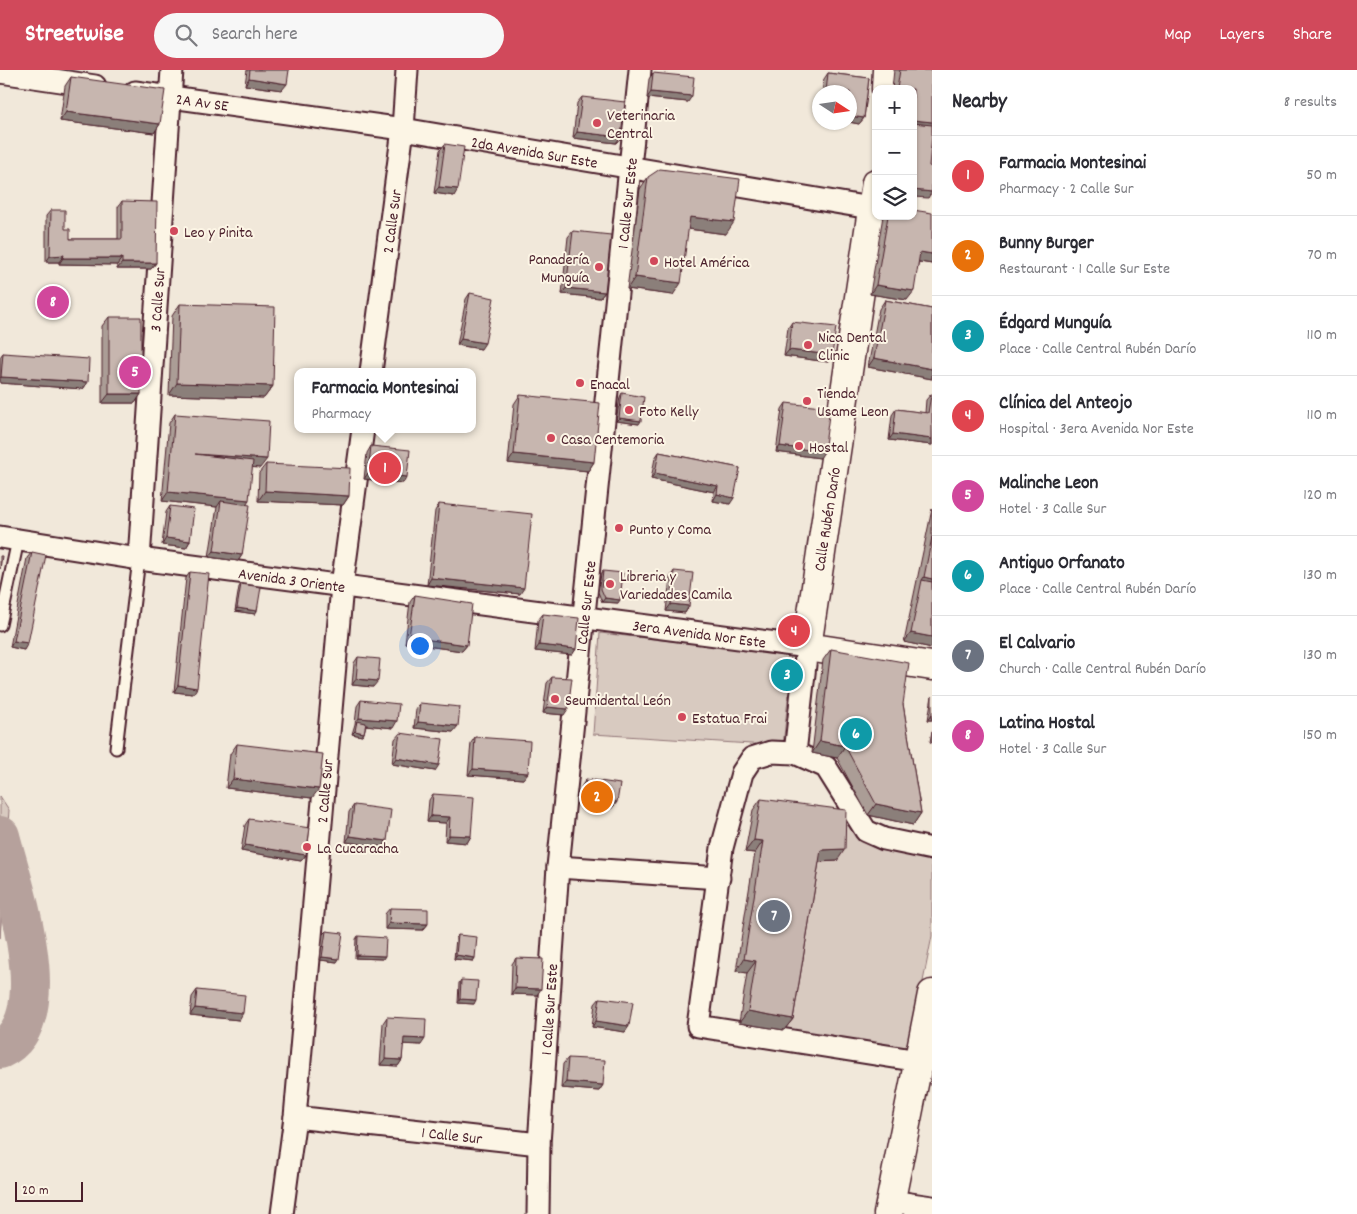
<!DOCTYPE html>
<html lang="en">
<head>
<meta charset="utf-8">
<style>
	body { margin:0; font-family:Dekko,sans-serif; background:#f7f7f7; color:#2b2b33 }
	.controls { position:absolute; right:15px; top:15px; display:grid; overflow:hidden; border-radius:10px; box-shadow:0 1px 4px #0004 }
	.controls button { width:45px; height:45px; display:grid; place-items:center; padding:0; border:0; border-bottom:1px solid #e1e1e2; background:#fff; color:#2b2b33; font:25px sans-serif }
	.compass { position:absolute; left:812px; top:15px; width:45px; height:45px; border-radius:50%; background:#fff; box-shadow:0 1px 4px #0004; rotate:102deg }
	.scale { position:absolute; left:15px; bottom:12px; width:68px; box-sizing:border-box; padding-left:5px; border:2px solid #4a1f2b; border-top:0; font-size:14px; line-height:18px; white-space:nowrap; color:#4a1f2b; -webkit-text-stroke:4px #fcf5e5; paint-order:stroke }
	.you { position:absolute; left:419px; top:575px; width:18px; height:18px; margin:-12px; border:4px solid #fff; border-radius:50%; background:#1a73e8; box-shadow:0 0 0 8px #1a73e833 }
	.badge { display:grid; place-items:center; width:32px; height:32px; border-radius:50%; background:#d1495b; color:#fff; font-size:16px; font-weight:700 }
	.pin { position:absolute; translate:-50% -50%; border:2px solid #fff; box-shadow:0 1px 5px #0006 }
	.popup { position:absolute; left:294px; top:298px; width:182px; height:65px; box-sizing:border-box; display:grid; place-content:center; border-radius:10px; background:#fff; filter:drop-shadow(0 1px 4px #0005); font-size:16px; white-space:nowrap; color:#7c7c81 }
	.popup b { font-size:19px; color:#2b2b33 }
	.popup::after { content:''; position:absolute; left:50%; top:100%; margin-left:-10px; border:10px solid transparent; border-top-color:#fff }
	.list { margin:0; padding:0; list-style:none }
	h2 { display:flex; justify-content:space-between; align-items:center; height:65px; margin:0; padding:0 20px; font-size:21px }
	h2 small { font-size:16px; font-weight:400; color:#7c7c81 }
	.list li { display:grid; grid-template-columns:32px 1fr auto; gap:15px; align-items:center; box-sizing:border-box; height:80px; padding:0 20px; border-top:1px solid #e1e1e2 }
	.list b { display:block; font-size:19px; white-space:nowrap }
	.list p { margin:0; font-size:16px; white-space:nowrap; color:#7c7c81 }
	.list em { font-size:16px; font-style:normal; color:#7c7c81 }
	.icon { flex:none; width:28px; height:28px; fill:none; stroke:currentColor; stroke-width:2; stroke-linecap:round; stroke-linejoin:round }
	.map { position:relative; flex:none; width:932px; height:1144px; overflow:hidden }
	header { display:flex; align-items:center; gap:30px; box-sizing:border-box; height:70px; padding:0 25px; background:#d1495b; color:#fff }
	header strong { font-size:24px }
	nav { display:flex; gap:28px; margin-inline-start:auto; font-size:18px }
	.search { width:350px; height:45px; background:#f7f7f7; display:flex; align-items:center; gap:12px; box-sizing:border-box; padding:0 18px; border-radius:28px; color:#7c7c81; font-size:19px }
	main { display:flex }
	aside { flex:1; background:#fff }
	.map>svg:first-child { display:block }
	.green { fill:#d8cac0; stroke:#917476 }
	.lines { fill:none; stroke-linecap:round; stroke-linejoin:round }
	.river { stroke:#b6a19c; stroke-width:40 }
	.service-casing { stroke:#4a1f2b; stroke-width:15 }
	.minor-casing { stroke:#4a1f2b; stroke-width:25 }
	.tertiary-casing { stroke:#4a1f2b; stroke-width:31 }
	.service { stroke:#fcf5e5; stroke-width:11 }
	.minor { stroke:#fcf5e5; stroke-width:21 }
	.tertiary { stroke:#fcf5e5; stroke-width:28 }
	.wall { fill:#ab9d96; stroke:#4a1f2b }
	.shaded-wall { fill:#8b7f7a; stroke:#4a1f2b }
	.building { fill:#c7b6af; stroke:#4a1f2b }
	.poi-dot { fill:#d1495b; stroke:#fcf5e5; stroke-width:2 }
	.labels { text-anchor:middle; stroke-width:4; stroke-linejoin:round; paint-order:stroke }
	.street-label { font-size:16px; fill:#4a1f2b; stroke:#fcf5e5 }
	.poi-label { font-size:16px; fill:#4a1f2b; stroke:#fcf5e5; text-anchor:start }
</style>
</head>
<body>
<header>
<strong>Streetwise</strong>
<div class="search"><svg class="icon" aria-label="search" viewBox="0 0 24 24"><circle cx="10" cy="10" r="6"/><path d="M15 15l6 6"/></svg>Search here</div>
<nav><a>Map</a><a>Layers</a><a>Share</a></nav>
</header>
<main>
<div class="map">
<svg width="932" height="1144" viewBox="0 0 932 1144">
	<rect width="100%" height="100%" fill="#f1e8da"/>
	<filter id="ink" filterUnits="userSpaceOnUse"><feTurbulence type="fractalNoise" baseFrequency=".02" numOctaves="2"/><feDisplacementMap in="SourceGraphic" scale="10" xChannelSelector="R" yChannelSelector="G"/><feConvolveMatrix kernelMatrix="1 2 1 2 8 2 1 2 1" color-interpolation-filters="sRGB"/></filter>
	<g filter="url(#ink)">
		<!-- green -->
		<path class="green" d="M600,563l188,21 4,7 -9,85 -190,-12z
			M0,726l9,14 -9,128z
			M838,752l94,36v78l-23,116 -125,-22 29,-168z"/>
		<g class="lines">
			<!-- river -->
			<path class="river" d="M0,766c12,48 61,184 0,213"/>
			<defs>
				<path id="service" d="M0,555l18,-85
					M116,678l23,-189"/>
				<g id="minor">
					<path d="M0,2l95,14"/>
					<path id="s1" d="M135,22l268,37 473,80"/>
					<path id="s2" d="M371,302l32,-243 4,-59"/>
					<path id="s3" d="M0,467l139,22 668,88 -12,106"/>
					<path id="s4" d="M139,489l33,-489"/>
					<path d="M558,797l161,11"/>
					<path d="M919,991l-221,-35 24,-178 20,-75 10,-15 19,-6 24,1 31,14 40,64 18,8 48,10"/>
					<path id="s5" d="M295,1047l244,27"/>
					<path d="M890,1131l42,6"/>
					<path id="s6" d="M282,1144l13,-97 47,-531 21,-157"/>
					<path id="s7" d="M538,1144l1,-70 19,-277 82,-797"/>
				</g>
				<path id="tertiary" d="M886,19l1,-19
					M876,113l-69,464 125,19
					M888,1144l44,-220"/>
			</defs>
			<!-- service casing -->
			<use href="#service" class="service-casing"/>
			<!-- minor casing -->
			<use href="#minor" class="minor-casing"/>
			<!-- tertiary casing -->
			<use href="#tertiary" class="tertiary-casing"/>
			<!-- service -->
			<use href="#service" class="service"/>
			<!-- minor -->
			<use href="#minor" class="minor"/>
			<!-- tertiary -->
			<use href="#tertiary" class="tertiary"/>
		</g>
		<!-- wall -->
		<path class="wall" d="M247,0h42l-7,20 -37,-5z
			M894,0h38l-4,128 -15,-109h-21z
			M653,3l35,29 -41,-4 2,-19z
			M828,3l41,5 -5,40 -5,6 -10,-2 1,-30h-28l2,-13z
			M71,7l89,47 -6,9 -94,-12 5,-35z
			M582,27l39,40 -5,6 -43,-5 4,-35z
			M445,74l9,52 -20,-3 6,-43z
			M648,107l78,57 -38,-5 -15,66 -46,-6 13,-100z
			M122,131l34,62 -5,6h-34v-4l-58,-1v-2h-13v-46l5,-6 14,19 5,10h48v-32z
			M883,146h30l19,48 -13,-2 -12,38 -37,-6z
			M573,161l32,61 -5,6 -38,-4 6,-57z
			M470,223l11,56 -24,-4 9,-46z
			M885,230l47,9v70l-64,-12 11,-58z
			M180,234l93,82 -9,12 -95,-3 3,-79z
			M109,247l32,77 -6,9h-33v-77z
			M792,252l36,40 -44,-6 4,-28z
			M3,283l85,29 -5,7 -83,-6v-26z
			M622,323l17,31 -23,-3 4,-24z
			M931,324l1,51 -43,-5 3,-25 4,-6 29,4 1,-13z
			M520,325l74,67 -6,9 -80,-8 6,-59z
			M786,333l34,55 -44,-6 6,-43z
			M175,344l85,54 -8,-1 -6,37 -4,51 -4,6 -29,-4 8,-50 -55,-6 7,-78z
			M371,376l36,31 -4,6 -39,-4 3,-26z
			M659,382l81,16 -10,36 -17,-3 1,-9 -63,-13 4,-21z
			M266,394l83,32 -6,9 -85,-4 1,-28z
			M439,434l81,90 -93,-9 8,-74z
			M170,436l20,35 -4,7 -24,-3 4,-33z
			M932,439v139l-28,-6z
			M32,482l-8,98 -14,-3 17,-89z
			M603,501l15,32 -16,-1 -4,-10 3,-18z
			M674,501l15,35 -4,7 -19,-2 4,-33z
			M190,502l3,122 -19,-2 12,-114z
			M241,514l14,30 -20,-3 4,-24z
			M415,525l52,50 -5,6 -57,-8 5,-41z
			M543,544l33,35 -4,6 -37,-4 3,-31z
			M831,579l72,55 18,109 -8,12 -45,-10 -31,-57 -25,-5 11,-93z
			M358,587l15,30 -21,-2 2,-22z
			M552,607l12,38 -21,-2 4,-30z
			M932,626v24h-4z
			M361,630l32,28 -27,-3 -2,8 -2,3 -10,-2 3,-10 2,-18z
			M420,633l33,29 -39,-4 2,-19z
			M932,661v12l-2,-1z
			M400,663l35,38 -43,-7 3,-25z
			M475,667l48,42 -55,-4 3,-32z
			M237,674l75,54 -86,-10 4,-34z
			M586,709l31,23 -5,6 -33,-4 3,-18z
			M433,724l38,42 -4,7 -22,-2 1,-18 -19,-1 2,-22z
			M761,729l76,62 -18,1 -26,157 -9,11 -45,-7 8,-50 -11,-2 19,-118 -10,-1 8,-42z
			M354,735l33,36 -4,6 -37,-5 3,-30z
			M249,749l57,36 -5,6 -60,-10 4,-26z
			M390,838l38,16 -5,6 -38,-1v-15z
			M326,861l11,31 -17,-2 3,-26z
			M458,865l17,23 -2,3 -19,-2 2,-21z
			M358,866l25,23 -28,-1 1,-19z
			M516,888l21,37 -26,-1 1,-30z
			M461,910l13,24 -16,-1 1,-20z
			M197,920l42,30 -49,-5 2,-18z
			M600,928l29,28 -4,6 -33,-5 3,-23z
			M387,947l34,28 -18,-1 -1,16 -4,6 -18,-1 3,-42z
			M568,988l35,27 -4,6 -38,-3 2,-24z"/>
		<!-- shaded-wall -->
		<path class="shaded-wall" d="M249,8l38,6 -5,6 -37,-5z
			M651,22l41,4 -4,6 -41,-4z
			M66,42l94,12 -6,9 -94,-12z
			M850,46l14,2 -5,6 -10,-2z
			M913,50l19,2v10l-19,-2z
			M577,62l44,5 -5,6 -43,-5z
			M439,117l19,2 -4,7 -20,-3z
			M913,120l19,2 -4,6 -15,-1z
			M690,147l44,5 -8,12 -45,-6z
			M920,182l12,2v10l-18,-3z
			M64,185l-5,7h-13l4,-6z
			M63,188h59l-5,7 -58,-1z
			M122,193h34l-5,6h-34z
			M635,207l46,6 -8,12 -46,-6z
			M876,215l38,6 -7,9 -37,-6z
			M566,218l39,4 -5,6 -38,-4z
			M461,269l24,4 -4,6 -24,-4z
			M789,280l43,5 -4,7 -44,-6z
			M874,288l58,11v10l-64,-12z
			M1,307l87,5 -5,7 -83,-6v-5z
			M177,313l96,3 -9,12 -95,-3z
			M109,324h32l-6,9h-33z
			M619,348l22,3 -2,3 -23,-3z
			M893,364l39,5v6l-43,-5z
			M780,376l44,6 -4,6 -44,-6z
			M195,384l72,5 -7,9 -71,-5z
			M514,384l80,8 -6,9 -80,-8z
			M368,403l39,4 -4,6 -39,-4z
			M655,403l63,13 -4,6 -63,-13z
			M265,421l84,5 -6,9 -85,-4z
			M168,422l81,8 -7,10 -21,-9 -4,6 -55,-6z
			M717,424l17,4 -4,6 -17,-3z
			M166,468l24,3 -4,7 -24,-3z
			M214,481l28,4 -4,6 -29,-4z
			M924,507l8,2v14l-10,-13z
			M431,508l93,10 -4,6 -93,-9z
			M605,528l15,2 -2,3 -16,-1z
			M671,534l18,2 -4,7 -19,-2z
			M237,538l20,3 -2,3 -20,-3z
			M911,563l21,4v11l-28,-6z
			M409,567l58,8 -5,6 -57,-8z
			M14,571l14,2 -4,7 -14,-3z
			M539,575l37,4 -4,6 -37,-4z
			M356,609l22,2 -5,6 -21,-2z
			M178,615l19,3 -4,6 -19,-2z
			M547,637l21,2 -4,6 -21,-2z
			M932,644v6h-4z
			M359,648l38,3 -4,7 -37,-4 1,-3z
			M418,652l40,4 -5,6 -39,-4z
			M355,661l9,2 -2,3 -10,-2z
			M820,671l25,5 -8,12 -25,-5z
			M396,688l43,7 -4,6 -43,-7z
			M473,699l55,4 -5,6 -55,-4z
			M233,709l86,10 -7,9 -86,-10z
			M584,728l33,4 -5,6 -33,-4z
			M876,734l45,9 -8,12 -45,-10z
			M431,746l19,1 -4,6 -19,-1z
			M449,765l22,1 -4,7 -22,-2z
			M350,766l37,5 -4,6 -37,-5z
			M754,770l9,1 -8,12 -10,-1z
			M245,775l61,10 -5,6 -60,-10z
			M845,779l-8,12 -24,1 8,-12z
			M389,853l39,1 -5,6 -38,-1z
			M357,885l28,1 -2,3 -28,-1z
			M456,885l19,3 -2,3 -19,-2z
			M322,887l17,2 -2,3 -17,-2z
			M744,889l12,2 -9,12 -11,-2z
			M515,918l26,1 -4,6 -26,-1z
			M460,929l16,1 -2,4 -16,-1z
			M195,938l48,5 -4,7 -49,-5z
			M748,941l45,8 -9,11 -45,-7z
			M596,951l33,5 -4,6 -33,-5z
			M404,968l21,1 -4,6 -22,-1z
			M385,989l17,1 -4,6 -18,-1z
			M566,1012l37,3 -4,6 -38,-3z"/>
		<!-- building -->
		<path class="building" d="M250,0h39l-2,14 -38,-6z
			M900,0h32v52l-19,-2v-31h-16z
			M653,3l41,4 -2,19 -41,-4z
			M828,3l41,5 -5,40 -14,-2v-24h-24z
			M71,7l94,13 -5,34 -94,-12z
			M582,27l43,5 -4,35 -44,-5z
			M913,53l19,2v10l-3,31 3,1v25l-19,-2z
			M445,74l19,3 -6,42 -19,-2z
			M660,99l80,10 -6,43 -44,-5 -9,66 -46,-6 13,-100z
			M122,131l35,1 -1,61h-34v-5h-59l1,-3 -14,1 1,-46h14v19h5v10h52z
			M913,140l19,3v41l-12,-2 -6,39 -38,-6 12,-69h25z
			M573,161l38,4 -6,57 -39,-4z
			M470,223l24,5 -9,45 -24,-4z
			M885,230l47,9v60l-58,-11z
			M180,234l95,3 -2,79 -96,-3z
			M109,247h32v77h-32z
			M792,252l44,5 -4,28 -43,-5z
			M3,283l86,6 -1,23 -87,-5z
			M622,323l22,4 -3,24 -22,-3z
			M931,324h1v45l-39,-5 3,-25 32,4z
			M520,325l80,8 -6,59 -80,-8z
			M786,333l44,5 -6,44 -44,-6z
			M175,344l94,7 -2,38 -72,-5 58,7 -4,39 -81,-8z
			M371,376l39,4 -3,27 -39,-4z
			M659,382l81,16 -6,30 -17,-4 1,-8 -63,-13z
			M266,394l84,4 -1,28 -84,-5z
			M221,431l29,4 -8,50 -28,-4z
			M439,434l93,10 -8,74 -93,-10z
			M170,436l24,3 -4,32 -24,-3z
			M932,467v42l-8,-2z
			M32,482l14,3 -18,88 -14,-2z
			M0,486h2l-2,13z
			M603,501l20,2 -3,27 -15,-2 -4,-9z
			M674,501l19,2 -4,33 -18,-2z
			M190,502l19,2 -12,114 -19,-3z
			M922,510l10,2v55l-21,-4z
			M241,514l20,3 -4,24 -20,-3z
			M415,525l57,9 -5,41 -58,-8z
			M543,544l36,4 -3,31 -37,-4z
			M831,579l78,14 -6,41 18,109 -45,-9 -31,-58 -25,-5z
			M358,587l22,2 -2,22 -22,-2z
			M552,607l20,1 -4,31 -21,-2z
			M361,630l38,4 -2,17 -38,-3z
			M420,633l40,4 -2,19 -40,-4z
			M357,651l9,2 -2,10 -9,-2z
			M400,663l43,6 -4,26 -43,-7z
			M475,667l55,4 -2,32 -55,-4z
			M237,674l86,10 -4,35 -86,-10z
			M586,709l34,5 -3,18 -33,-4z
			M433,724l41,3 -3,39 -22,-1 1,-18 -19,-1z
			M761,729l85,11 -1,39 -24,1 -28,169 -45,-8 8,-50 -12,-2 19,-118 -9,-1z
			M354,735l37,5 -4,31 -37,-5z
			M249,749l61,9 -4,27 -61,-10z
			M390,838l38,1v15l-39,-1z
			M326,861l17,2 -4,26 -17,-2z
			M458,865l19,2 -2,21 -19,-3z
			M358,866l28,2 -1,18 -28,-1z
			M516,888l27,1 -2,30 -26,-1z
			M461,910l17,1 -2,19 -16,-1z
			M197,920l48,5 -2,18 -48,-5z
			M600,928l33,4 -4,24 -33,-5z
			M387,947l39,2 -1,20 -21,-1 -2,22 -17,-1z
			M568,988l37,2 -2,25 -37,-3z"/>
	</g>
	<!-- markers -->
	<g class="poi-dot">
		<circle cx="597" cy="53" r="5"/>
		<circle cx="174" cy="161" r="5"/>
		<circle cx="654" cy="191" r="5"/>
		<circle cx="599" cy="197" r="5"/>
		<circle cx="808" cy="275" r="5"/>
		<circle cx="580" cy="313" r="5"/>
		<circle cx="807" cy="331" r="5"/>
		<circle cx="629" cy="340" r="5"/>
		<circle cx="551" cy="368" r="5"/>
		<circle cx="799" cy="376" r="5"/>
		<circle cx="619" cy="458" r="5"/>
		<circle cx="610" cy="514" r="5"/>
		<circle cx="555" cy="629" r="5"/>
		<circle cx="682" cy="647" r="5"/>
		<circle cx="307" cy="777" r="5"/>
	</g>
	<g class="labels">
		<!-- street labels -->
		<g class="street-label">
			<text dy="6" stroke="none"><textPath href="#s1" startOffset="68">2A Av SE</textPath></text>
			<text dy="6" stroke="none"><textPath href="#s1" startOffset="404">2da Avenida Sur Este</textPath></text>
			<text dy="6" stroke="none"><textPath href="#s7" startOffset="1015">1 Calle Sur Este</textPath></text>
			<text dy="6" stroke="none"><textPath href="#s2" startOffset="152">2 Calle Sur</textPath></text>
			<text dy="6" stroke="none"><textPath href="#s4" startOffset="260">3 Calle Sur</textPath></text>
			<text transform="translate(826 449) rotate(-81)" y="6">Calle Rubén Darío</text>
			<text dy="6" stroke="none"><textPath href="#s3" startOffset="295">Avenida 3 Oriente</textPath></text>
			<text dy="6" stroke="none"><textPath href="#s7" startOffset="610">1 Calle Sur Este</textPath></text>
			<text dy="6" stroke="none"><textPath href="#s3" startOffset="706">3era Avenida Nor Este</textPath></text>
			<text dy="6" stroke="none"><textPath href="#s6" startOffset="425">2 Calle Sur</textPath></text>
			<text dy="6" stroke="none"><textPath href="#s7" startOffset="205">1 Calle Sur Este</textPath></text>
			<text dy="6" stroke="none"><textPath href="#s5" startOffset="158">1 Calle Sur</textPath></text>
		</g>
		<!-- poi labels -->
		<g class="poi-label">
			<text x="607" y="50">Veterinaria<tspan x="607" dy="18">Central</tspan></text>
			<text x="184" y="167">Leo y Pinita</text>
			<text x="589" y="194" text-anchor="end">Panadería<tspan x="589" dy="18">Munguía</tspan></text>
			<text x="664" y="197">Hotel América</text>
			<text x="818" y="272">Nica Dental<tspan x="818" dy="18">Clinic</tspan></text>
			<text x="590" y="319">Enacal</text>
			<text x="817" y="328">Tienda<tspan x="817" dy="18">Usame Leon</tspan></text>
			<text x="639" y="346">Foto Kelly</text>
			<text x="561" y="374">Casa Centemoria</text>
			<text x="809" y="382">Hostal</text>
			<text x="629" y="464">Punto y Coma</text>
			<text x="620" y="511">Libreria y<tspan x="620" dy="18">Variedades Camila</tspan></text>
			<text x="565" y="635">Seumidental León</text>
			<text x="692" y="653">Estatua Frai</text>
			<text x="317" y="783">La Cucaracha</text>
		</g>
	</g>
</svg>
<div class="controls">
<button>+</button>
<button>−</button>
<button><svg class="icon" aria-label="layers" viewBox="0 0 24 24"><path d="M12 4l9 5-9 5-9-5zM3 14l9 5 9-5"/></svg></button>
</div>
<svg class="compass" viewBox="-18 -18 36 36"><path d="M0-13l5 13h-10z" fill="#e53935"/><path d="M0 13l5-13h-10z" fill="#7c7c81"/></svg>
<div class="scale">20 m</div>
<div class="you"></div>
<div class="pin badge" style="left:385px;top:398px;background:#e0444e">1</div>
<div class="popup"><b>Farmacia Montesinai</b>Pharmacy</div>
<div class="pin badge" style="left:597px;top:727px;background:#e8710a">2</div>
<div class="pin badge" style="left:787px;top:605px;background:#0f9aa8">3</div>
<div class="pin badge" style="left:794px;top:561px;background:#e0444e">4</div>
<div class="pin badge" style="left:135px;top:302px;background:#d1479c">5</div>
<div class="pin badge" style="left:856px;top:664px;background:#0f9aa8">6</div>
<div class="pin badge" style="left:774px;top:846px;background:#6b7280">7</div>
<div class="pin badge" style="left:53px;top:232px;background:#d1479c">8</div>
</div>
<aside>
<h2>Nearby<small>8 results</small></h2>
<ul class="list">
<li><span class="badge" style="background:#e0444e">1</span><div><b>Farmacia Montesinai</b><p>Pharmacy · 2 Calle Sur</p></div><em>50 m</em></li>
<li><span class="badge" style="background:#e8710a">2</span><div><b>Bunny Burger</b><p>Restaurant · 1 Calle Sur Este</p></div><em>70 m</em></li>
<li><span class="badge" style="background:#0f9aa8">3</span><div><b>Édgard Munguía</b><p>Place · Calle Central Rubén Darío</p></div><em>110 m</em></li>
<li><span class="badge" style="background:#e0444e">4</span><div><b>Clínica del Anteojo</b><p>Hospital · 3era Avenida Nor Este</p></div><em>110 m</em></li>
<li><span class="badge" style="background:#d1479c">5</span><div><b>Malinche Leon</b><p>Hotel · 3 Calle Sur</p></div><em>120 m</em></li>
<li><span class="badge" style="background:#0f9aa8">6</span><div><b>Antiguo Orfanato</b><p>Place · Calle Central Rubén Darío</p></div><em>130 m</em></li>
<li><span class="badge" style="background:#6b7280">7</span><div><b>El Calvario</b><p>Church · Calle Central Rubén Darío</p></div><em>130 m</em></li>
<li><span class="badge" style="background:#d1479c">8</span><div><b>Latina Hostal</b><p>Hotel · 3 Calle Sur</p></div><em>150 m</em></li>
</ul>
</aside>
</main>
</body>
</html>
